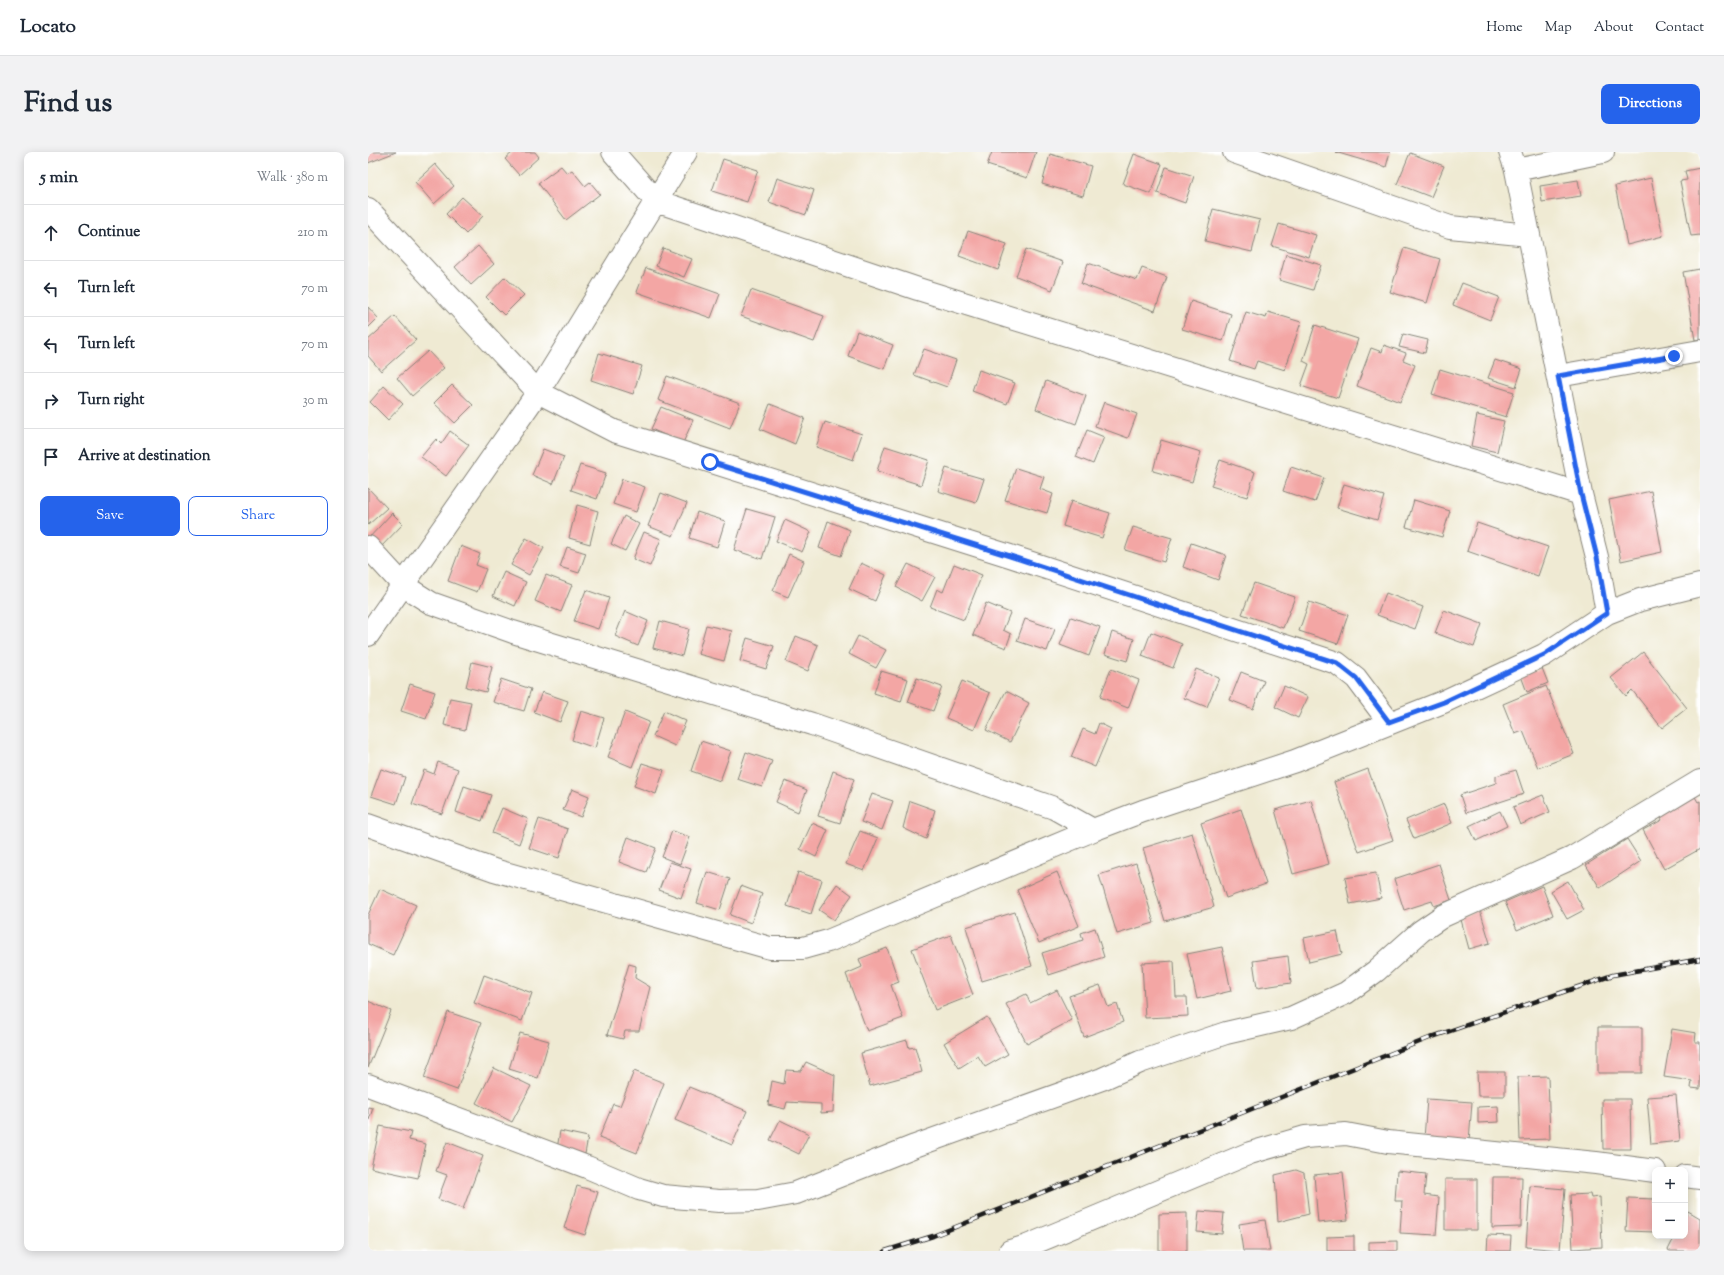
<!DOCTYPE html>
<html lang="en">
<head>
<meta charset="utf-8">
<style>
	body { margin:0; font-family:"Sorts Mill Goudy",serif; background:#f2f2f3; color:#1f2937 }
	.controls { position:absolute; right:12px; bottom:12px; display:grid; overflow:hidden; border-radius:8px; box-shadow:0 2px 10px #0003 }
	.controls button { width:36px; height:36px; display:grid; place-items:center; padding:0; border:0; border-bottom:1px solid #e0e1e3; background:#fff; color:#1f2937; font:20px sans-serif }
	.stop { position:absolute; width:12px; height:12px; margin:-9px; border:3px solid #2563eb; border-radius:50%; background:#fff }
	.stop.end { background:#2563eb; border-color:#fff; box-shadow:0 1px 4px #0008 }
	.list { margin:0; padding:0; list-style:none }
	h2 { display:flex; justify-content:space-between; align-items:center; height:52px; margin:0; padding:0 16px; font-size:17px }
	h2 small { font-size:13px; font-weight:400; color:#747a83 }
	.list li { display:grid; grid-template-columns:26px 1fr auto; gap:12px; align-items:center; box-sizing:border-box; height:56px; padding:0 16px; border-top:1px solid #e0e1e3 }
	.list b { display:block; font-size:15px; white-space:nowrap }
	.list em { font-size:13px; font-style:normal; color:#747a83 }
	.actions { display:flex; gap:8px; padding:12px 16px }
	.actions a { flex:1; padding:9px 0; border:1px solid #2563eb; border-radius:8px; text-align:center; font-size:14px; color:#2563eb }
	.actions .main { background:#2563eb; color:#fff }
	.icon { flex:none; width:22px; height:22px; fill:none; stroke:currentColor; stroke-width:2; stroke-linecap:round; stroke-linejoin:round }
	.map { position:relative; flex:none; width:1332px; height:1099px; overflow:hidden; border-radius:8px }
	header { display:flex; align-items:center; gap:24px; box-sizing:border-box; height:56px; padding:0 20px; background:#fff; border-bottom:1px solid #e0e1e3 }
	header strong { font-size:19px }
	nav { display:flex; gap:22px; margin-inline-start:auto; font-size:14px }
	.intro { display:flex; align-items:center; justify-content:space-between; box-sizing:border-box; height:96px; padding:0 24px }
	h1 { margin:0; font-size:28px }
	.button { padding:10px 18px; border-radius:8px; background:#2563eb; color:#fff; font-size:14px; font-weight:700 }
	main { display:flex; gap:24px; padding:0 24px }
	aside { flex:1; background:#fff; border-radius:8px; box-shadow:0 2px 10px #0003 }
	.map>svg:first-child { display:block }
	.building { fill:#f3a6a4 }
	.lines { fill:none; stroke-linecap:round; stroke-linejoin:round }
	.minor-casing { stroke:#868378; stroke-width:24 }
	.minor { stroke:#fff; stroke-width:22 }
	.rail-casing { stroke:#1c1c1c; stroke-width:4.5 }
	.rail { stroke:#fff; stroke-width:3; stroke-dasharray:9; stroke-linecap:butt }
	.route { stroke:#2563eb; stroke-width:5 }
</style>
</head>
<body>
<header>
<strong>Locato</strong>
<nav><a>Home</a><a>Map</a><a>About</a><a>Contact</a></nav>
</header>
<div class="intro"><h1>Find us</h1><a class="button">Directions</a></div>
<main>
<aside>
<h2>5 min<small>Walk · 380 m</small></h2>
<ul class="list">
<li><svg class="icon" aria-label="ahead" viewBox="0 0 24 24"><path d="M12 20V5M6 11l6-6 6 6"/></svg><div><b>Continue</b></div><em>210 m</em></li>
<li><svg class="icon" aria-label="left" viewBox="0 0 24 24"><path d="M17 20v-9H6M10 6l-5 5 5 5"/></svg><div><b>Turn left</b></div><em>70 m</em></li>
<li><svg class="icon" aria-label="left" viewBox="0 0 24 24"><path d="M17 20v-9H6M10 6l-5 5 5 5"/></svg><div><b>Turn left</b></div><em>70 m</em></li>
<li><svg class="icon" aria-label="right" viewBox="0 0 24 24"><path d="M7 20v-9h11M14 6l5 5-5 5"/></svg><div><b>Turn right</b></div><em>30 m</em></li>
<li><svg class="icon" aria-label="arrive" viewBox="0 0 24 24"><path d="M6 21V4h12l-3 4 3 4H6"/></svg><div><b>Arrive at destination</b></div></li>
</ul>
<div class="actions"><a class="main">Save</a><a>Share</a></div>
</aside>
<div class="map">
<svg width="1332" height="1099" viewBox="0 0 1332 1099">
	<rect width="100%" height="100%" fill="#fff"/>
	<filter id="ink" filterUnits="userSpaceOnUse"><feTurbulence type="fractalNoise" baseFrequency=".025" numOctaves="2"/><feDisplacementMap in="SourceGraphic" scale="8" xChannelSelector="R" yChannelSelector="G"/><feConvolveMatrix kernelMatrix="1 2 1 2 8 2 1 2 1" color-interpolation-filters="sRGB"/></filter>
	<filter id="wash" filterUnits="userSpaceOnUse"><feTurbulence type="fractalNoise" baseFrequency=".012" numOctaves="4" result="noise"/><feDisplacementMap in="SourceGraphic" scale="16" xChannelSelector="R" yChannelSelector="G"/><feGaussianBlur stdDeviation="0.9" result="paint"/><feColorMatrix in="noise" values="0 0 0 0 0 0 0 0 0 0 0 0 0 0 0 0 0 1.4 0 .05"/><feComposite in="paint" operator="in"/></filter>
	<g filter="url(#wash)">
		<rect width="100%" height="100%" fill="#efead3"/>
		<g id="blocks">
			<!-- building -->
			<path class="building" d="M0,0h28l-28,11z
				M145,0h22l4,5 -20,18 -14,-16z
				M624,0h44l-9,26 -40,-13z
				M967,0h55l-4,15z
				M1042,1l34,13 -13,31 -34,-13z
				M682,2l41,12 -8,30 -41,-12z
				M766,2l28,10 -11,30 -28,-10z
				M355,7l35,11 -11,32 -35,-11z
				M67,12l19,22 -20,18 -19,-22z
				M193,14l6,7 5,-3 13,16 5,-4 10,12 -34,26 -28,-37z
				M798,15l28,9 -9,27 -28,-10z
				M1332,16v67l-9,1 -11,-55 7,-1 -2,-9z
				M409,26l37,12 -8,25 -37,-13z
				M1283,26l12,58 -36,9 -12,-59z
				M1210,28l3,16 -39,6 -2,-16z
				M94,45l21,19 -17,18 -20,-20z
				M845,57l47,11 -8,32 -47,-11z
				M911,72l37,11 -7,22 -37,-11z
				M600,79l39,13 -9,26 -39,-14z
				M110,94l16,18 -23,21 -16,-18z
				M295,96l29,11 -8,18 -28,-11z
				M1036,96l36,11 -13,44 -37,-11z
				M658,97l37,13 -11,28 -36,-14z
				M918,102l35,11 -8,25 -34,-10z
				M720,111l49,17 5,-12 25,9 -12,34 -74,-27z
				M278,116l74,26 -9,24 -74,-26z
				M1332,117v70l-5,1 -12,-68z
				M137,125l19,18 -20,20 -18,-18z
				M1094,131l37,14 -9,23 -37,-15z
				M383,138l73,26 -10,26 -73,-26z
				M823,149l40,13 -8,27 -41,-12z
				M0,155l10,11 -10,10z
				M878,160l20,6 2,-6 33,10 -16,48 -28,-9 -3,8 -24,-8z
				M27,164l21,24 -35,31 -13,-15v-16z
				M947,173l43,14 -20,59 -37,-12 8,-22 -6,-3z
				M489,179l36,14 -9,24 -36,-13z
				M1035,182l25,6 -3,13 -26,-6z
				M1016,193l22,8 -3,7 12,5 -15,37 -43,-16 14,-38 11,4z
				M556,197l32,11 -9,27 -33,-12z
				M60,199l16,17 -32,28 -15,-18z
				M231,201l43,13 -9,28 -42,-14z
				M1127,208l27,9 -6,18 -28,-9z
				M1072,217l74,23 -8,25 -74,-23z
				M611,218l36,13 -8,21 -35,-13z
				M299,224l73,27 -10,25 -72,-28z
				M678,229l40,15 -10,28 -40,-15z
				M84,233l21,20 -18,18 -21,-20z
				M16,234l19,18 -15,16 -18,-18z
				M736,250l33,12 -9,24 -33,-12z
				M402,252l35,14 -10,26 -35,-15z
				M293,255l32,13 -10,23 -32,-14z
				M1109,263l27,6 -7,31 -26,-6z
				M457,270l37,12 -9,26 -37,-13z
				M719,278l17,7 -11,27 -17,-7z
				M82,279l19,14 -23,31 -25,-19 15,-18 5,5z
				M793,288l40,12 -9,30 -39,-11z
				M517,294l44,14 -8,25 -44,-14z
				M175,297l21,8 -11,27 -21,-9z
				M852,308l35,12 -8,25 -36,-11z
				M212,313l26,8 -9,26 -26,-9z
				M923,315l33,11 -9,24 -32,-11z
				M578,316l38,11 -8,24 -38,-12z
				M648,316l28,9 -4,12 13,5 -6,19 -42,-13z
				M254,327l23,8 -9,25 -23,-8z
				M976,332l40,12 -7,24 -40,-12z
				M0,336l19,20 -19,17z
				M1283,339l11,61 -41,9 -12,-61z
				M293,341l26,10 -14,33 -25,-10z
				M1046,348l36,11 -8,26 -36,-10z
				M703,349l39,12 -8,25 -39,-12z
				M209,353l21,6 -8,33 -21,-6z
				M379,357l28,8 -13,42 -28,-9z
				M329,360l28,9 -8,26 -28,-9z
				M24,361l11,11 -25,26 -10,-11z
				M256,364l15,8 -14,27 -14,-7z
				M417,368l26,12 -9,20 -26,-11z
				M460,369l22,9 -9,26 -22,-8z
				M1109,371l71,24 -10,29 -71,-25z
				M765,375l39,11 -8,24 -39,-12z
				M276,380l17,7 -11,27 -17,-7z
				M158,386l18,10 -15,27 -18,-10z
				M823,391l35,12 -8,25 -35,-13z
				M93,394l19,8 -4,11 10,4 -9,23 -29,-11z
				M199,395l19,6 -7,20 -19,-6z
				M421,402l15,7 -16,36 -15,-6z
				M493,411l25,12 -11,26 -26,-12z
				M540,412l27,13 -13,24 -26,-14z
				M586,412l28,11 -18,45 -34,-13 7,-18 6,3z
				M136,420l22,10 -11,24 -22,-10z
				M178,423l26,10 -11,27 -26,-11z
				M886,431l41,14 -12,31 -41,-14z
				M218,438l23,8 -11,31 -24,-8z
				M1018,441l37,14 -8,22 -38,-14z
				M941,450l39,13 -10,29 -39,-13z
				M618,451l24,10 -7,17 8,4 -5,14 -33,-13z
				M1076,458l38,14 -8,23 -39,-14z
				M257,459l23,10 -10,25 -23,-10z
				M703,465l29,10 -11,29 -29,-11z
				M657,467l30,10 -8,22 -30,-10z
				M292,469l29,8 -7,27 -29,-8z
				M338,473l26,6 -8,30 -26,-7z
				M744,480l22,7 -7,22 -22,-7z
				M783,480l31,12 -9,24 -31,-12z
				M428,484l22,9 -10,26 -22,-9z
				M490,484l28,14 -10,18 -27,-14z
				M379,486l27,8 -8,23 -26,-8z
				M1275,500l44,56 -25,20 -30,-38 -6,6 -15,-18z
				M104,510l20,5 -6,25 -20,-5z
				M1174,516l6,15 -21,9 -6,-16z
				M743,517l28,11 -11,28 -28,-11z
				M828,517l23,9 -12,29 -23,-9z
				M513,519l27,8 -7,23 -27,-9z
				M873,520l23,9 -11,28 -23,-9z
				M549,526l25,9 -9,24 -25,-9z
				M133,527l30,10 -7,22 -31,-9z
				M594,529l28,12 -16,37 -28,-12z
				M42,532l25,8 -9,27 -25,-8z
				M916,534l24,11 -10,21 -23,-11z
				M1178,534l28,68 -36,14 -15,-37 -8,3 -12,-30z
				M638,539l23,12 -19,39 -24,-12z
				M174,540l26,9 -8,21 -26,-10z
				M82,546l21,4 -6,28 -21,-5z
				M213,559l23,7 -9,30 -23,-8z
				M296,559l22,10 -11,25 -22,-10z
				M257,560l24,10 -17,45 -24,-10z
				M731,571l12,6 -16,38 -24,-10 12,-28 12,5z
				M333,589l30,10 -11,30 -29,-10z
				M378,600l26,9 -10,26 -25,-8z
				M70,610l20,7 -16,45 -30,-10 12,-34 10,4z
				M274,611l22,7 -8,24 -22,-8z
				M13,617l24,8 -9,27 -25,-8z
				M1000,617l25,71 -34,12 -25,-70z
				M1148,618l8,24 -58,19 -6,-18 36,-12v-7z
				M465,619l21,8 -14,44 -22,-7z
				M417,629l22,9 -9,22 -22,-10z
				M96,634l27,9 -9,26 -26,-9z
				M204,637l17,7 -8,21 -18,-7z
				M504,642l21,7 -11,29 -21,-8z
				M1175,643l7,17 -30,13 -7,-18z
				M1326,643l4,7 2,-1v48l-36,20 -21,-39 19,-10 -3,-5z
				M943,648l18,64 -36,10 -18,-64z
				M542,649l25,9 -9,29 -23,-11z
				M1076,652l8,19 -38,16 -8,-19z
				M134,656l26,11 -9,25 -27,-11z
				M873,657l25,75 -40,14 -25,-75z
				M1132,659l7,15 -31,15 -7,-15z
				M171,667l29,10 -9,29 -30,-10z
				M444,671l16,7 -12,27 -16,-8z
				M304,679l18,6 -10,27 -18,-7z
				M492,679l18,7 -14,33 -18,-7z
				M824,681l22,74 -49,14 -22,-73z
				M260,685l28,11 -10,24 -27,-10z
				M1259,687l14,22 -41,27 -14,-23z
				M302,710l21,7 -10,29 -22,-8z
				M768,711l18,60 -37,11 -18,-59z
				M1071,712l12,36 -17,6 -2,-5 -28,9 -10,-31z
				M339,720l23,7 -10,31 -23,-7z
				M430,720l24,8 -11,34 -24,-8z
				M689,720l22,54 -40,17 -22,-53z
				M1008,721l5,25 -31,6 -5,-26z
				M1200,729l16,29 -17,9 -16,-28z
				M469,732l15,11 -18,25 -15,-10z
				M373,734l21,8 -11,29 -21,-8z
				M1174,734l11,29 -36,15 -12,-28z
				M12,737l36,16 -23,50 -25,-11v-29z
				M1112,758l10,33 -21,6 -9,-33z
				M647,760l17,54 -50,15 -16,-54z
				M727,776l9,29 -55,18 -7,-22 41,-13 -2,-7z
				M969,779l5,23 -33,8 -5,-24z
				M583,783l22,60 -38,15 -23,-61z
				M854,795l9,44 -34,8 -10,-45z
				M519,796l12,34 -8,3 12,33 -36,13 -21,-57 16,-7 -3,-8z
				M920,804l3,27 -34,5 -4,-27z
				M806,809l2,36h11l1,19 -43,2 -3,-55z
				M261,812l7,2 -1,12 15,9 -11,44h-14l-2,8 -16,-4z
				M116,823l48,18 -10,28 -48,-18z
				M732,833l8,22 9,-3 6,18 -39,15 -15,-41z
				M689,838l15,30 -45,24 -21,-40 20,-10 4,9z
				M0,849l23,10 -23,57z
				M80,860l33,11 -24,67 -33,-12z
				M619,865l21,37 -23,13 -7,-11 -19,12 -15,-25z
				M1230,875h44v46h-44z
				M1304,877l24,4 -1,9h5v47l-9,-1 1,-7 -28,-4z
				M152,881l29,8 -11,37 -29,-9z
				M539,888l2,8 6,-1 7,25 -52,14 -9,-33z
				M438,910l29,13 -2,37 -12,1v-9l-34,-2 -2,7 -17,-4 4,-24 12,3 2,-14 15,1z
				M126,916l37,18 -19,36 -36,-19z
				M266,919l30,12 -27,70 -38,-15 14,-34 7,2z
				M1109,920h28v24h-27z
				M1180,924l2,63 -30,1 -2,-63z
				M321,935l58,24 -15,34 -57,-25z
				M1308,943l4,46 -29,3 -4,-47z
				M1059,947l45,3 -3,40 -45,-3z
				M1234,947h28l1,50h-28z
				M1130,954l1,16 -21,1v-16z
				M0,955l5,1 -5,15z
				M412,968l29,14 -10,20 -29,-14z
				M12,974l31,6 -2,8 17,4 -8,34 -47,-10z
				M192,979l28,6 -3,17 -28,-5z
				M79,990l36,14 -20,53 -25,-10 9,-24 -11,-4z
				M928,1018l8,3 5,41 -31,8 -3,-47z
				M1029,1019l29,3 -2,21 15,2 -3,38 -36,-2 2,-32h-7z
				M975,1020l5,48 -30,3 -4,-48z
				M1125,1025h29l-1,50 -29,1z
				M1077,1027h32v51h-32z
				M209,1034l21,6 -13,43 -21,-7z
				M1162,1034l35,3 -5,61 -34,-3z
				M1222,1042l1,4 9,-1 2,50 -29,2 -3,-54z
				M1260,1046l27,1v33l-29,-1z
				M831,1059l25,2 -2,21 -25,-2z
				M1320,1059l12,7v33h-30l-2,-1 7,-14h10v-19z
				M819,1061v38h-28v-37z
				M897,1068l5,31h-27l-4,-27z
				M1120,1083l23,1 -1,15h-23z
				M986,1084v15h-27v-14z
				M1029,1089v10h-28v-9z"/>
		</g>
	</g>
	<g filter="url(#ink)">
		<use href="#blocks" fill-opacity="0" stroke="#868378" stroke-width="1"/>
		<g class="lines">
			<defs>
				<path id="minor" d="M245,0l43,49 262,88 663,205
					M866,0l216,75 79,8
					M1142,0l6,18 65,324 16,63 10,56
					M1148,18l87,-18
					M0,57l170,183 76,39 396,125 327,107 19,15 33,44
					M1190,224l142,-25
					M0,395l36,39 27,17 82,29 299,92 242,84 39,22
					M0,483l170,-243 148,-240
					M0,673l126,45 276,78h33l25,-7 265,-111 50,-19 152,-50 148,-59 101,-47 63,-42 33,-13 60,-15
					M0,933l219,82 52,22 24,7 56,5 39,-1 38,-7 119,-47 187,-67 38,-17 86,-29 65,-15 55,-25 30,-22 45,-40 22,-15 129,-58 128,-77
					M1317,1024l15,2
					M642,1099l17,-5 223,-93 55,-16 41,-3 42,8 208,21 59,8"/>
			</defs>
			<!-- minor casing -->
			<use href="#minor" class="minor-casing"/>
			<!-- minor -->
			<use href="#minor" class="minor"/>
			<defs>
				<path id="rail" d="M517,1099l48,-15 499,-199 181,-62 87,-16"/>
			</defs>
			<!-- rail casing -->
			<use href="#rail" class="rail-casing"/>
			<!-- rail -->
			<use href="#rail" class="rail"/>
		</g>
	</g>
	<g class="lines" filter="url(#ink)">
		<!-- route -->
		<path class="route" d="M342,310l300,94 327,107 19,15 33,44 55,-20 100,-47 63,-42 -10,-56 -16,-63 -23,-118 116,-20"/>
	</g>
</svg>
<div class="controls">
<button>+</button>
<button>−</button>
</div>
<div class="stop" style="left:342px;top:310px"></div>
<div class="stop end" style="left:1306px;top:204px"></div>
</div>
</main>
</body>
</html>
